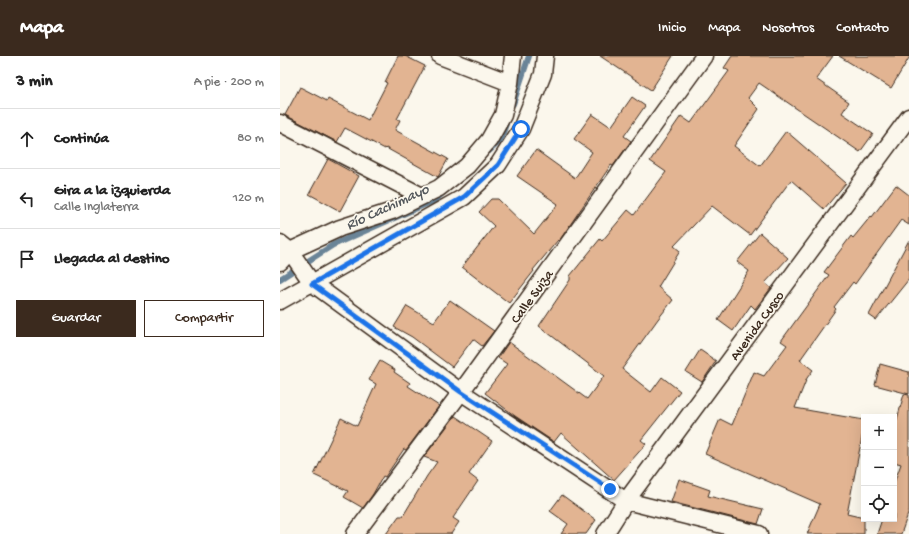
<!DOCTYPE html>
<html lang="es">
<head>
<meta charset="utf-8">
<style>
	body { margin:0; font-family:"Gochi Hand",sans-serif; background:#f2f2f2; color:#222 }
	.controls { position:absolute; right:12px; bottom:12px; display:grid; overflow:hidden; border-radius:0px; box-shadow:0 4px 16px #0002 }
	.controls button { width:36px; height:36px; display:grid; place-items:center; padding:0; border:0; border-bottom:1px solid #e0e0e0; background:#fff; color:#222; font:20px sans-serif }
	.stop { position:absolute; width:12px; height:12px; margin:-9px; border:3px solid #1a73e8; border-radius:50%; background:#fff }
	.stop.end { background:#1a73e8; border-color:#fff; box-shadow:0 1px 4px #0008 }
	.list { margin:0; padding:0; list-style:none }
	h2 { display:flex; justify-content:space-between; align-items:center; height:52px; margin:0; padding:0 16px; font-size:17px }
	h2 small { font-size:13px; font-weight:400; color:#767676 }
	.list li { display:grid; grid-template-columns:26px 1fr auto; gap:12px; align-items:center; box-sizing:border-box; height:60px; padding:0 16px; border-top:1px solid #e0e0e0 }
	.list b { display:block; font-size:15px; white-space:nowrap }
	.list p { margin:0; font-size:13px; white-space:nowrap; color:#767676 }
	.list em { font-size:13px; font-style:normal; color:#767676 }
	.actions { display:flex; gap:8px; padding:12px 16px }
	.actions a { flex:1; padding:9px 0; border:1px solid #3b2a1e; border-radius:0px; text-align:center; font-size:14px; color:#3b2a1e }
	.actions .main { background:#3b2a1e; color:#fff }
	.icon { flex:none; width:22px; height:22px; fill:none; stroke:currentColor; stroke-width:2; stroke-linecap:round; stroke-linejoin:round }
	.map { position:relative; flex:none; width:629px; height:478px; overflow:hidden }
	header { display:flex; align-items:center; gap:24px; box-sizing:border-box; height:56px; padding:0 20px; background:#3b2a1e; color:#fff }
	header strong { font-size:19px }
	nav { display:flex; gap:22px; margin-inline-start:auto; font-size:14px }
	main { display:flex }
	aside { flex:1; background:#fff }
	.map>svg:first-child { display:block }
	.lines { fill:none; stroke-linecap:round; stroke-linejoin:round }
	.stream { stroke:#6b8497; stroke-width:6 }
	.building { fill:#e2b492; stroke:#3b2a1e }
	.street-casing { stroke:#3b2a1e; stroke-width:19 }
	.street { stroke:#fbf7ec; stroke-width:16 }
	.route { stroke:#1a73e8; stroke-width:5 }
	.labels { text-anchor:middle; stroke-width:3.5; stroke-linejoin:round; paint-order:stroke }
	.street-label { font-size:14px; fill:#3b2a1e; stroke:#fbf7ec }
	.water-label { font-size:15px; font-style:italic; fill:#53575b; stroke:#fbf7ec }
</style>
</head>
<body>
<header>
<strong>Mapa</strong>
<nav><a>Inicio</a><a>Mapa</a><a>Nosotros</a><a>Contacto</a></nav>
</header>
<main>
<aside>
<h2>3 min<small>A pie · 200 m</small></h2>
<ul class="list">
<li><svg class="icon" aria-label="ahead" viewBox="0 0 24 24"><path d="M12 20V5M6 11l6-6 6 6"/></svg><div><b>Continúa</b></div><em>80 m</em></li>
<li><svg class="icon" aria-label="left" viewBox="0 0 24 24"><path d="M17 20v-9H6M10 6l-5 5 5 5"/></svg><div><b>Gira a la izquierda</b><p>Calle Inglaterra</p></div><em>120 m</em></li>
<li><svg class="icon" aria-label="arrive" viewBox="0 0 24 24"><path d="M6 21V4h12l-3 4 3 4H6"/></svg><div><b>Llegada al destino</b></div></li>
</ul>
<div class="actions"><a class="main">Guardar</a><a>Compartir</a></div>
</aside>
<div class="map">
<svg width="629" height="478" viewBox="0 0 629 478">
	<rect width="100%" height="100%" fill="#fbf7ec"/>
	<filter id="ink" filterUnits="userSpaceOnUse"><feTurbulence type="fractalNoise" baseFrequency=".025" numOctaves="2"/><feDisplacementMap in="SourceGraphic" scale="8" xChannelSelector="R" yChannelSelector="G"/><feConvolveMatrix kernelMatrix="1 2 1 2 8 2 1 2 1" color-interpolation-filters="sRGB"/></filter>
	<g filter="url(#ink)">
		<g class="lines">
			<!-- stream -->
			<path class="stream" d="M233,48l16,-48
				M209,95l11,-10 6,-17
				M0,223l53,-34 102,-45 9,-8"/>
		</g>
		<!-- building -->
		<path class="building" d="M118,0h7l20,10 -28,53 3,1 -5,10 53,29 -10,18 -52,-29 -1,1 -40,-21 -8,14 -52,-27 15,-28 27,14 1,-2 40,21 19,-37 -2,-1z
			M320,0h73l-22,34z
			M452,0h101l-17,23 33,23 -7,11 31,21 -13,18 -101,-69 -11,15 11,11 -25,37 26,20 26,-35 60,52 -22,26 -33,-29 -41,55 -38,-29 -38,40 6,5 -22,36 15,13 -15,19 -36,50 29,23 11,-15 18,14 -39,49 5,4 -32,36 -53,-47 -7,9 -39,-26 -30,-23 22,-29 -9,-6 11,-16 78,57 17,-23 -65,-50 31,-46v-4l30,-37 2,2 26,-31 6,5 32,-43 -16,-11 31,-45 10,7 38,-52 -5,-3z
			M559,0h70v2l-18,30z
			M352,41l13,9 -21,30 7,5 -18,25 -2,-1 -52,76 -1,-1 -25,30 1,1 -25,32 -47,-36 32,-41 -15,-14 12,-13h7l36,35 24,-30 -41,-28 19,-26 39,28 17,-26 -18,-13 18,-25 19,13z
			M48,103l31,17 -19,35 -31,-17z
			M616,129l13,10v30l-8,-5 -46,64 -2,-2 -19,25 2,2 -36,51 13,10 -6,8 -12,30 69,12v7l-17,87 17,4v16h-57l13,-30 -115,-50 15,-35 12,6 22,-53 10,4 23,-31 -6,-4 48,-66 -5,-3 27,-36 2,2 18,-22 1,1z
			M480,177l28,25 -23,25 6,5 -3,4 -13,17 -4,-4 -18,26 -15,-11 31,-49 -12,-9z
			M629,184v39l-33,41 -7,-5z
			M170,244l44,31 -12,15 -9,-7 -21,28 -40,-30 -18,-10 13,-21 27,16z
			M420,294l16,11 -14,21 -16,-10z
			M100,305l15,9 -1,2 16,11 -2,3 31,20 -33,44 -2,-1 -19,28 -2,-1 -10,18 -10,14 -19,-11 4,-6 -34,-16 27,-57 16,8 19,-42 -7,-4z
			M600,308l29,8v22l-34,-9z
			M624,338l5,1v116l-8,23h-24l5,-15h12v-36l7,-19 -7,-2v-32z
			M175,360l37,25 -23,33 9,7 -25,37 6,4 -8,12h-65l13,-18h4l24,-40 10,-14 -13,-5z
			M399,423l31,11 -2,6 55,13 -5,15 -87,-22z
			M282,439l34,25 -10,14h-25l7,-10 -18,-13z"/>
		<g class="lines">
			<defs>
				<path id="street" d="M160,0l70,27
					M0,67l142,73
					M0,187l10,8 22,32 149,109 165,109 133,33
					M0,206l10,-11 50,-23 52,-17 47,-23 28,-22 22,-26 14,-25 7,-32 3,-27
					M0,245l184,-104 34,-32 23,-36 22,-55 2,-18
					M75,478l106,-142 243,-336
					M325,478l21,-33 283,-384"/>
			</defs>
			<!-- street casing -->
			<use href="#street" class="street-casing"/>
			<!-- street -->
			<use href="#street" class="street"/>
		</g>
	</g>
	<g class="lines" filter="url(#ink)">
		<!-- route -->
		<path class="route" d="M241,73l-23,36 -34,32 -152,87 149,108 149,97"/>
	</g>
	<g class="labels">
		<!-- street labels -->
		<g class="street-label">
			<text transform="translate(251 240) rotate(-54)" y="5">Calle Suiza</text>
			<text transform="translate(476 269) rotate(-54)" y="5">Avenida Cusco</text>
		</g>
		<!-- water labels -->
		<g class="water-label">
			<text transform="translate(107 150) rotate(-25)" y="5">Río Cachimayo</text>
		</g>
	</g>
</svg>
<div class="controls">
<button>+</button>
<button>−</button>
<button><svg class="icon" aria-label="locate" viewBox="0 0 24 24"><circle cx="12" cy="12" r="6"/><path d="M12 2v4M12 18v4M2 12h4M18 12h4"/></svg></button>
</div>
<div class="stop" style="left:241px;top:73px"></div>
<div class="stop end" style="left:330px;top:433px"></div>
</div>
</main>
</body>
</html>
